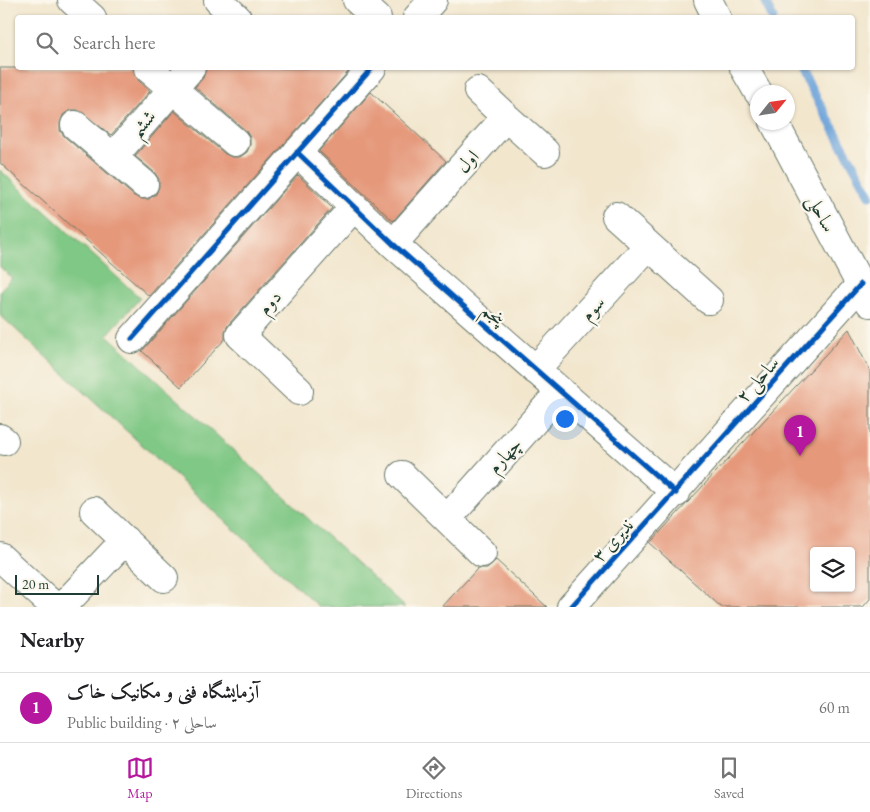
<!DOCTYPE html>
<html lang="en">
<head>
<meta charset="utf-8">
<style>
	body { margin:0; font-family:"EB Garamond",Amiri,serif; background:#f2f2f2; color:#202124 }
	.controls { position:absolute; right:15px; bottom:15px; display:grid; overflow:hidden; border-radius:5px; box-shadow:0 1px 4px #0004 }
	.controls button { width:45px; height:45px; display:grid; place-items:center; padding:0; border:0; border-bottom:1px solid #e0e0e0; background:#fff; color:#202124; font:25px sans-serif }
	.compass { position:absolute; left:750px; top:85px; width:45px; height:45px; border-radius:50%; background:#fff; box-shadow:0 1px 4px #0004; rotate:60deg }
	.scale { position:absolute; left:15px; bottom:12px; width:84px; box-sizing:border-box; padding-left:5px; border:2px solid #1f3d34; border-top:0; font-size:14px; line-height:18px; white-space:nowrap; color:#1f3d34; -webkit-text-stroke:4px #fbf7ec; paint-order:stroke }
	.you { position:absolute; left:564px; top:418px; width:18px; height:18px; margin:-12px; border:4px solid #fff; border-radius:50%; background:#1a73e8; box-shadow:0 0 0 8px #1a73e833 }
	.badge { display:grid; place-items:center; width:32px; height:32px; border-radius:50%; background:#b5179e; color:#fff; font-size:16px; font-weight:700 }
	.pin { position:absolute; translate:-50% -41px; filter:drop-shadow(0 1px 2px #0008) }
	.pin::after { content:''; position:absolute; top:26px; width:18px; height:15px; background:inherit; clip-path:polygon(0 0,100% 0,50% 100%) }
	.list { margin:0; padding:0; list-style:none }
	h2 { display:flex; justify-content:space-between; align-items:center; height:65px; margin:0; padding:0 20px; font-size:21px }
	h2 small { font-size:16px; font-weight:400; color:#757577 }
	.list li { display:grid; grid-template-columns:32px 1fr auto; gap:15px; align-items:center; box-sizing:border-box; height:70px; padding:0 20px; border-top:1px solid #e0e0e0 }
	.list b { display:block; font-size:19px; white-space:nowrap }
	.list p { margin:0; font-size:16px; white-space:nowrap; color:#757577 }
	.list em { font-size:16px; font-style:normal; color:#757577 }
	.icon { flex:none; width:28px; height:28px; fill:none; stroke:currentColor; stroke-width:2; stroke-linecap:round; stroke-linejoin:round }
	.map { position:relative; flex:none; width:870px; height:607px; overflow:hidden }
	.search { position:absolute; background:#fff; box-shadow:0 1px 4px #0004; left:15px; right:15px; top:15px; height:55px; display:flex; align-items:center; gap:12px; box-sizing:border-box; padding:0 18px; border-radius:5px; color:#757577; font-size:19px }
	.sheet { height:135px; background:#fff }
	nav { display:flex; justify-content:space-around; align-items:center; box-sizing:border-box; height:70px; border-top:1px solid #e0e0e0; background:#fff; font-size:14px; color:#757577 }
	nav a { display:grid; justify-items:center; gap:2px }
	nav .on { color:#b5179e }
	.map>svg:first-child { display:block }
	.green { fill:#80c885; stroke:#50825c }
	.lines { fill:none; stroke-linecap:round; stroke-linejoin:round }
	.stream { stroke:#6aa2d9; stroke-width:9 }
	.building { fill:#e5987a; fill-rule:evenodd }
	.minor-casing { stroke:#69786a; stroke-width:30 }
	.tertiary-casing { stroke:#69786a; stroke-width:30 }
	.minor { stroke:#fff; stroke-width:28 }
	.tertiary { stroke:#fff; stroke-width:28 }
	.cycleway-casing { stroke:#fbf7ec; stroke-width:8 }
	.cycleway { stroke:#0057b8; stroke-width:5 }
	.labels { text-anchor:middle; stroke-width:4.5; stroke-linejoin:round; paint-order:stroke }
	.street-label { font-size:19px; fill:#1f3d34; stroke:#fbf7ec }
</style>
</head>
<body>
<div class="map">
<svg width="870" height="607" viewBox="0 0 870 607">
	<rect width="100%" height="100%" fill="#fbf7ec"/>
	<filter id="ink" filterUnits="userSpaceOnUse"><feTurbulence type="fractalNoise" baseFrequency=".02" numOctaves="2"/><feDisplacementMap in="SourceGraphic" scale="10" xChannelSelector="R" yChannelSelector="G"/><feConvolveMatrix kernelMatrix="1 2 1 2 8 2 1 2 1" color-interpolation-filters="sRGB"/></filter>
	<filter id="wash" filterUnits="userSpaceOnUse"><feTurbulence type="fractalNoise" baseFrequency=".0096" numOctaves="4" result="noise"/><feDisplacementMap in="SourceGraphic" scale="20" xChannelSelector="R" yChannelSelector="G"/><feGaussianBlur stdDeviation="1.12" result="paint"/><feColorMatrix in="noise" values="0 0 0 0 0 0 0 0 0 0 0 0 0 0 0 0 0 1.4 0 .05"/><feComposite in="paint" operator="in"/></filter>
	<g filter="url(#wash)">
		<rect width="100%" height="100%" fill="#f2e6cd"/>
		<!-- green -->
		<path class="green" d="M0,170l140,128 -33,37 298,272h-86l-319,-292v-25l12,-12 -12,-11z"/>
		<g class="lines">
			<!-- stream -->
			<path class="stream" d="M764,0l9,18
				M800,68l70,127"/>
		</g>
		<g id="blocks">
			<!-- building -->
			<path class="building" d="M0,68h133l5,12 12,11 -39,44 -33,-25h-8l-7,5 -3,8v8l5,6 69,59 8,3h7l7,-5 3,-7v-8l-5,-7 -19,-16 39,-45 51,43 7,3h8l7,-5 3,-7v-8l-5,-7 -50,-43 8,-9 3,-10h139l4,3 -200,225 -149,-133z
				M371,92l75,69 -53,60 -74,-70z
				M298,175l34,33 -104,117 -3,6v8l-44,48 -39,-36z
				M849,329l21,42v228l-7,8h-142l-71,-64zM814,551h37v37h-37z
				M496,560l51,47h-105l36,-39h9z"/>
		</g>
	</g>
	<g filter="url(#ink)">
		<use href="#blocks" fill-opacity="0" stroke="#69786a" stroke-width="1"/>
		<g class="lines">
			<defs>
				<path id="minor" d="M72,0l20,18
					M218,0l19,18
					M357,0l20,18
					M417,18l16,-18
					M148,68l87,74
					M478,91l28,26
					M75,125l69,59
					M297,152l96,92 283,249
					M113,157l78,-89
					M616,216l93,84
					M393,244l113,-127 39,35
					M132,339l240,-271
					M535,370l113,-124
					M299,391l-59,-56 113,-127
					M0,438l4,3
					M402,475l80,78
					M94,511l70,67
					M447,519l113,-127
					M0,557l55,50
					M62,607l63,-67
					M571,607l290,-323"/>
				<path id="tertiary" d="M708,0l9,18
					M744,68l14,24
					M774,122l96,181"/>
			</defs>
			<!-- minor casing -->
			<use href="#minor" class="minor-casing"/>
			<!-- tertiary casing -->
			<use href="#tertiary" class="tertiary-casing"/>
			<!-- minor -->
			<use href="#minor" class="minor"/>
			<!-- tertiary -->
			<use href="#tertiary" class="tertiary"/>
			<defs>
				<path id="cycleway" d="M297,152l96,92 283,249
					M132,339l240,-271
					M571,607l290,-323"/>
			</defs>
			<!-- cycleway casing -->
			<use href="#cycleway" class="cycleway-casing"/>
			<!-- cycleway -->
			<use href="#cycleway" class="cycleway"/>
		</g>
	</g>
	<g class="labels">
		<!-- street labels -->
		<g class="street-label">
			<text transform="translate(142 123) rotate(-49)" y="7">ششم</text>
			<text transform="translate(467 161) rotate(-48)" y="7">اول</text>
			<text transform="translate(822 213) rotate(62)" y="7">ساحلی</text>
			<text transform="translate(269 302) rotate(-48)" y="7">دوم</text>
			<text transform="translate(592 308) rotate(-48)" y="7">سوم</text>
			<text transform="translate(494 314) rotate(41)" y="7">پنجم</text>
			<text transform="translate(757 379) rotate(-49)" y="7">ساحلی ۲</text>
			<text transform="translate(504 455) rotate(-48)" y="7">چهارم</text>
			<text transform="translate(612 540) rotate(-48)" y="7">ندیری ۳</text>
		</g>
	</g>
</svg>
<div class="controls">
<button><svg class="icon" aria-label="layers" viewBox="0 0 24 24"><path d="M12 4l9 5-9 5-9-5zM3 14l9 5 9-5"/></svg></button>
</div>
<svg class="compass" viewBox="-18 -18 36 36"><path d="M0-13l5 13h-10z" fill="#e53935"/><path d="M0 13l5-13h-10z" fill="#757577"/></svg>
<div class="scale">20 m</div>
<div class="you"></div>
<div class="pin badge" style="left:800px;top:456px">1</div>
<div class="search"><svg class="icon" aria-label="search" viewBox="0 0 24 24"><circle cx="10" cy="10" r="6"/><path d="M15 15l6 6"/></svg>Search here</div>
</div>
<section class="sheet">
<h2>Nearby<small></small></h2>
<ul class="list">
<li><span class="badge">1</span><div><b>آزمایشگاه فنی و مکانیک خاک</b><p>Public building · ساحلی ۲</p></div><em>60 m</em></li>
</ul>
</section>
<nav>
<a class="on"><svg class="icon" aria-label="map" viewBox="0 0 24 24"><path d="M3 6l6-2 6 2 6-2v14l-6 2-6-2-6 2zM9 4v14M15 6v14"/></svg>Map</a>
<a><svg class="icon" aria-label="directions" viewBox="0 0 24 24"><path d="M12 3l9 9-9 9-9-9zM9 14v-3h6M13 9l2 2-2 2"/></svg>Directions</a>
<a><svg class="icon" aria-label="saved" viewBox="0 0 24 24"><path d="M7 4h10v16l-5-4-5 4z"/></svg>Saved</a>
</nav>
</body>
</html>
